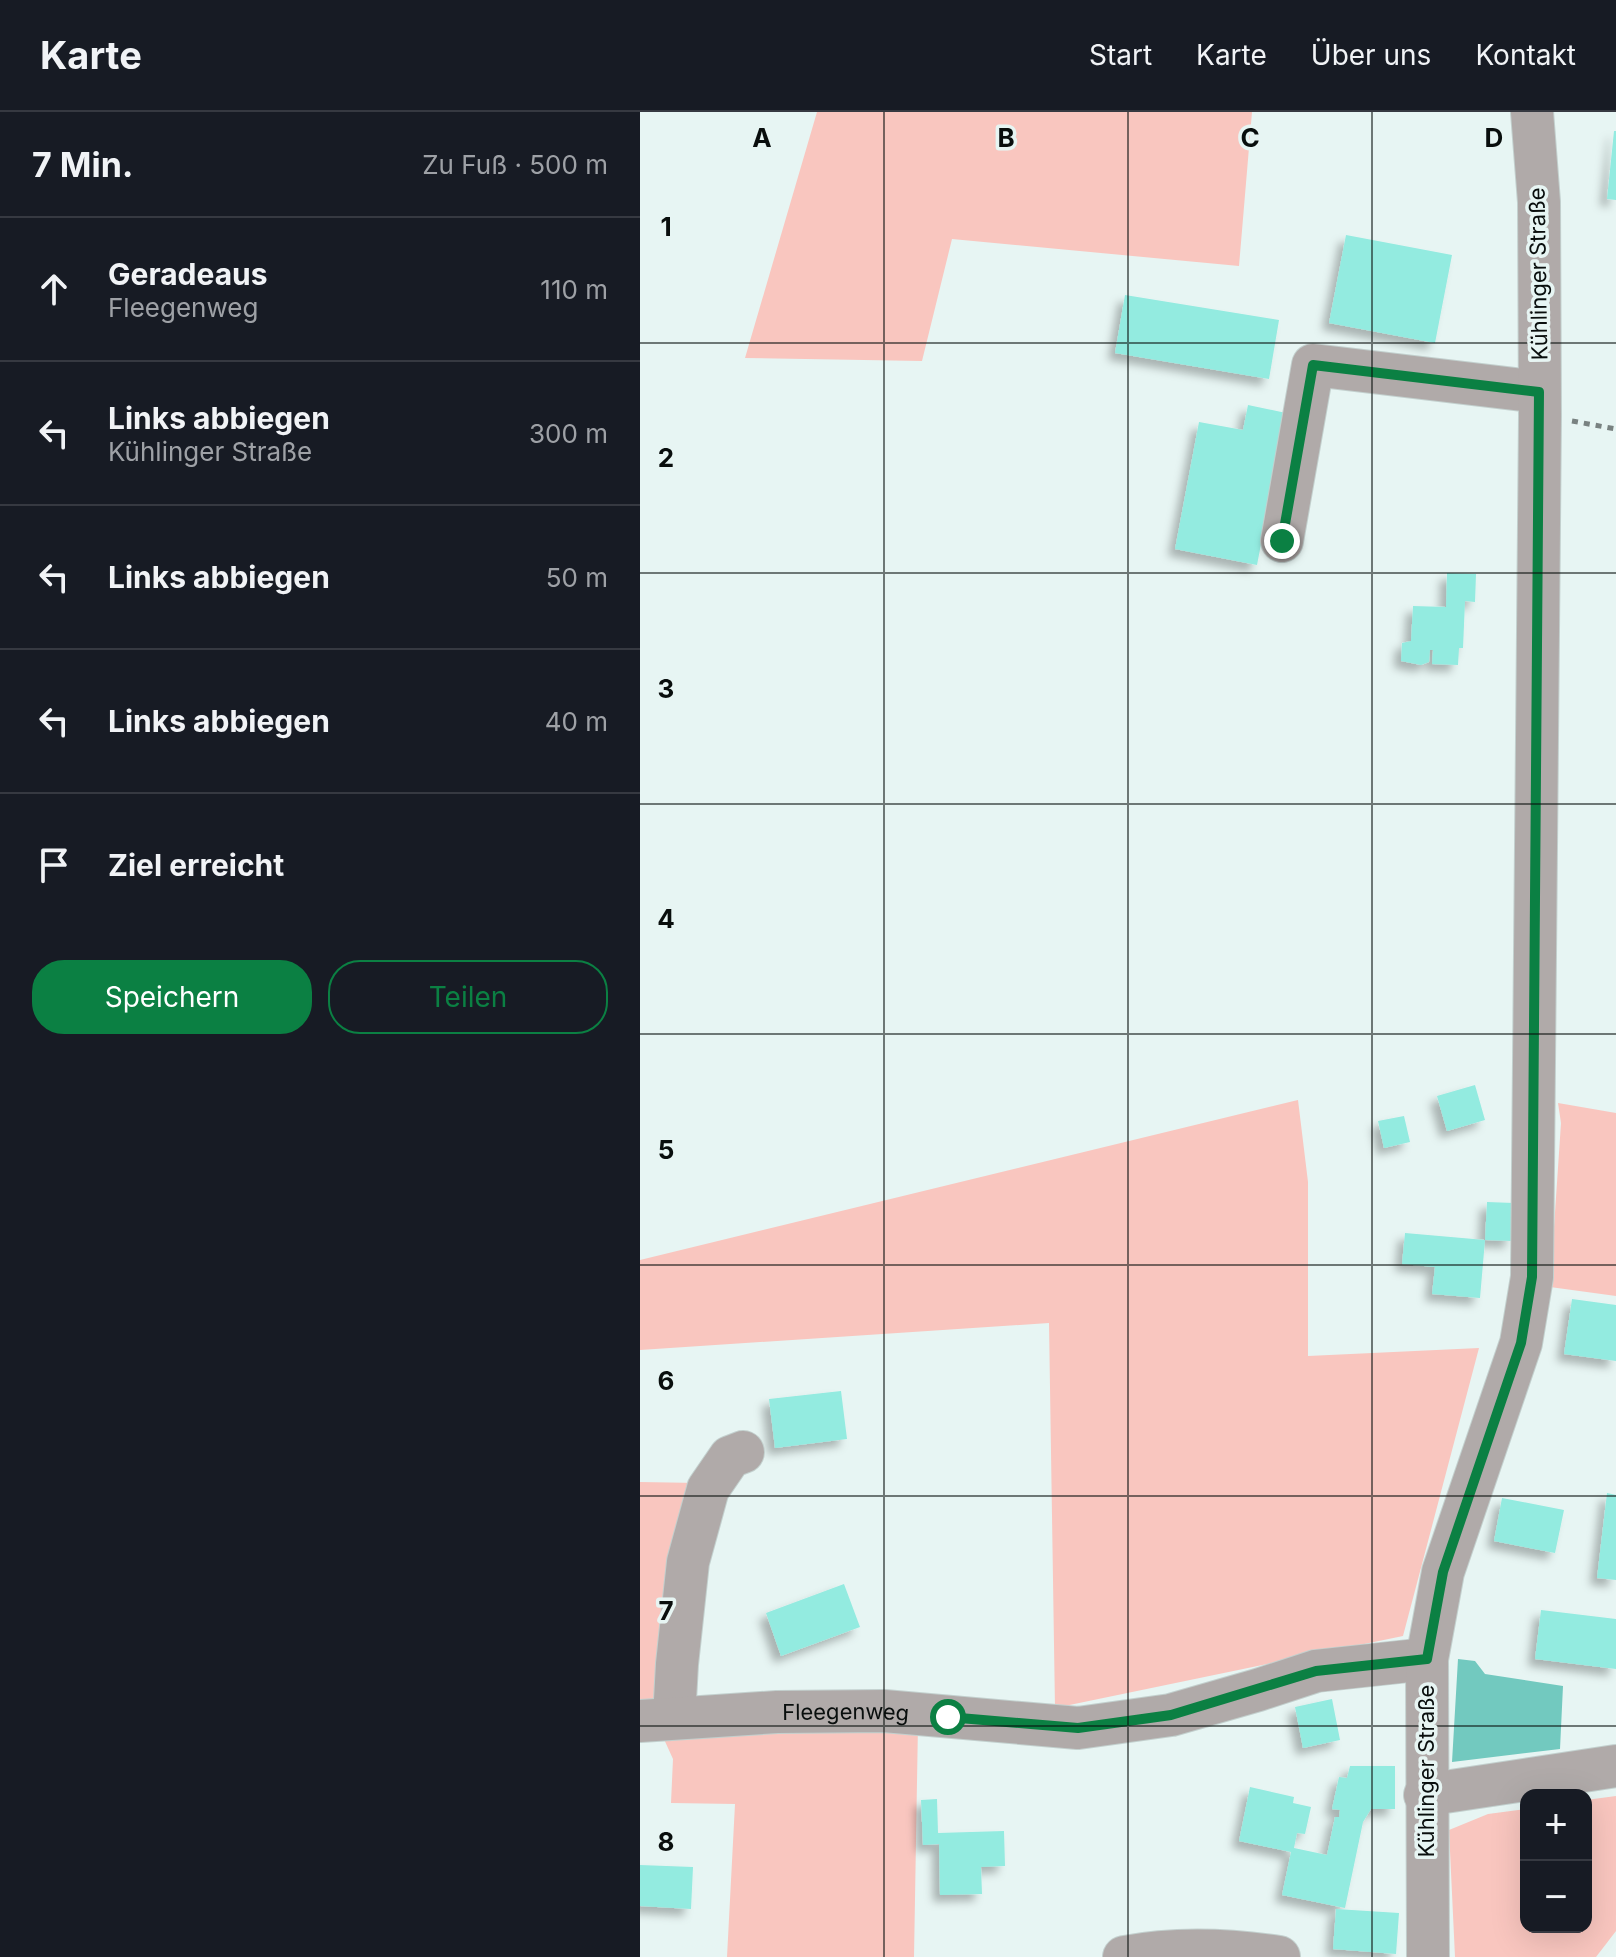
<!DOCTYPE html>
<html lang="de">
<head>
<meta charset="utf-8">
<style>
	body { margin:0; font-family:Inter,sans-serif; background:#242831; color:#f1f3f6 }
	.controls { position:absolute; right:24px; bottom:24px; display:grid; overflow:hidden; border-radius:16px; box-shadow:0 8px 32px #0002 }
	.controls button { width:72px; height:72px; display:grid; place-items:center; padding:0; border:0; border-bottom:2px solid #363941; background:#171b24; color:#f1f3f6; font:40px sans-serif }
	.stop { position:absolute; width:24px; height:24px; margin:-18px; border:6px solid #0b8043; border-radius:50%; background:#fff }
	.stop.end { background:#0b8043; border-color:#fff; box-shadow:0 2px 8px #0008 }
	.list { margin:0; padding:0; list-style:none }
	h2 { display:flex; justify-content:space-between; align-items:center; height:104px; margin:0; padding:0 32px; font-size:34px }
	h2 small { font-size:26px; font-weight:400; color:#9ea1a6 }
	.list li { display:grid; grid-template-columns:52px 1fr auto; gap:24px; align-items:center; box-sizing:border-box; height:144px; padding:0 32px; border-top:2px solid #363941 }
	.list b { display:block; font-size:30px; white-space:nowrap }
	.list p { margin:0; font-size:26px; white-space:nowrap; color:#9ea1a6 }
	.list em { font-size:26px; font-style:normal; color:#9ea1a6 }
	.actions { display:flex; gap:16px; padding:24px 32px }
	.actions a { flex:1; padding:18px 0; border:2px solid #0b8043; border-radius:32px; text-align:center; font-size:28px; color:#0b8043 }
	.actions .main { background:#0b8043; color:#fff }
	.icon { flex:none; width:44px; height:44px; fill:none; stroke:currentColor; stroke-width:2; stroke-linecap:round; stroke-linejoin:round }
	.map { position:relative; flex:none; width:976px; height:1845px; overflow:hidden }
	header { display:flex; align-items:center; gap:48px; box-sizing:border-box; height:112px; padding:0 40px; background:#171b24; border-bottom:2px solid #363941 }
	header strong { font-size:38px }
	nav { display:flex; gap:44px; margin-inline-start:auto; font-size:28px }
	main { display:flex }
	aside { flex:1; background:#171b24 }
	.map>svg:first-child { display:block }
	.green { fill:#f9c6bf }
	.water { fill:#72c9bf }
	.building { fill:#93ebe0; filter:url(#shadow) }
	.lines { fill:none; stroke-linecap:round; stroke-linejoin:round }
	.minor-casing { stroke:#c3d0ce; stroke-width:44 }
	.path { stroke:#798281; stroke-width:5; stroke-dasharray:6 6; stroke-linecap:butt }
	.minor { stroke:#b0aaa9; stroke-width:42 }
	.route { stroke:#0b8043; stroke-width:10 }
	.grid { fill:none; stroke:#090e0d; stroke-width:2; stroke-opacity:0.55 }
	.labels { text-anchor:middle; stroke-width:7; stroke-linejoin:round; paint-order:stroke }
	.street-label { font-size:22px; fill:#090e0d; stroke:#e7f5f3 }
	.grid-label { font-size:26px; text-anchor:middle; font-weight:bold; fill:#090e0d; stroke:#e7f5f3; stroke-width:7; stroke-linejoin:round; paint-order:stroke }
</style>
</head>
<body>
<header>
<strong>Karte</strong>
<nav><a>Start</a><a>Karte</a><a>Über uns</a><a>Kontakt</a></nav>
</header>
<main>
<aside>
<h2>7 Min.<small>Zu Fuß · 500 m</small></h2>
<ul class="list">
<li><svg class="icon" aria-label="ahead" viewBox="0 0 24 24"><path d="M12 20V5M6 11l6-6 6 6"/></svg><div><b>Geradeaus</b><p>Fleegenweg</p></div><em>110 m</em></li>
<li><svg class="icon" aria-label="left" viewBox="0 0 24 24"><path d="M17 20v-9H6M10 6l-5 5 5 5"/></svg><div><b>Links abbiegen</b><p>Kühlinger Straße</p></div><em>300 m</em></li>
<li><svg class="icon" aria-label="left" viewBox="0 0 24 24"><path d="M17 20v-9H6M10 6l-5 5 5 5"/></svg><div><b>Links abbiegen</b></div><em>50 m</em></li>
<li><svg class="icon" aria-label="left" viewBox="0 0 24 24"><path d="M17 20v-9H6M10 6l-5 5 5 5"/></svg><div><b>Links abbiegen</b></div><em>40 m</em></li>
<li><svg class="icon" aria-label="arrive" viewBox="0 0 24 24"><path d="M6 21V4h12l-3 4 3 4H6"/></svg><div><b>Ziel erreicht</b></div></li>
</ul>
<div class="actions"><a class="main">Speichern</a><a>Teilen</a></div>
</aside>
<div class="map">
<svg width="976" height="1845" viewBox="0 0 976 1845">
	<defs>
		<filter id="shadow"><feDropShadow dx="-7" dy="7" stdDeviation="4" flood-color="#0004"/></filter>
	</defs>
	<rect width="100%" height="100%" fill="#e7f5f3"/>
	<!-- green -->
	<path class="green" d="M177,0h435l-13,154 -287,-27 -30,122 -177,-3z
		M658,988l10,82v174l171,-8 -76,288 -348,72 -6,-385 -409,27v-90z
		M918,991l58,10v183l-66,-9 11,-164z
		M0,1370l59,1 -31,216 -28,2z
		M278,1612l-4,233h-187l8,-153 -64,-1 2,-44 -10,-22z
		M976,1684v135l-20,26h-141l-6,-127 39,-16 38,-5v118h60v-127z"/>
	<!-- water -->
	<path class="water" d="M818,1547l17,2 10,13 78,12 -3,63 -108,13z"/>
	<!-- building -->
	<path class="building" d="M974,19h2v69l-9,-1z
		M706,123l106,20 -17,88 -106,-20z
		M485,183l154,25 -10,59 -154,-26z
		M608,293l38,8 -29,152 -82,-16 24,-127 44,8z
		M807,461l29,1 -1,28 -10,-1 -2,47h-4l-1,17 -26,-1 1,-14h-3l-1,12 -8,3 -20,-4 1,-18 9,-2 2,-35 33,1z
		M835,973l10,35 -38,11 -10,-35z
		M764,1004l6,26 -26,6 -6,-27z
		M847,1090l27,1 -2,38 -27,-1z
		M765,1121l80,7 -5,58 -48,-4 3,-27 -33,-3z
		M932,1187l44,6v56l-52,-7z
		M201,1279l6,48 -72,9 -6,-49z
		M967,1381l9,2v85l-19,-2z
		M862,1386l62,12 -9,43 -61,-12z
		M204,1472l16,43 -79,29 -15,-43z
		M901,1498l75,9v50l-81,-10z
		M692,1587l8,41 -37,8 -8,-41z
		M710,1654h45v43h-24l-8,13 -18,86 -63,-13 9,-43 -52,-11 11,-54 44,10 -1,6 18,4 -6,27 -8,-1 -3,15 33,7 8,-38h4l1,-7 -8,-1 7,-32 8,1z
		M297,1687l1,34 66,-2 1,35 -24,1 1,27 -42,1 -1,-51 -16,1 -2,-45z
		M0,1753l53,2 -2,42 -51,-3z
		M696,1797l63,4 -3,41 -63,-5z"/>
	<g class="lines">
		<defs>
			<g id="minor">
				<path d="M642,429l31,-176 226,27"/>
				<path d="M34,1606l3,-54 11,-102 20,-73 22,-32 13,-5"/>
				<path id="s1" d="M0,1609l137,-9 107,-1 194,17 93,-13 87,-25 58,-19 111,-12"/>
				<path d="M785,1683l191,-29"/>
				<path d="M484,1845c52,-10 103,-8 155,0"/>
				<path d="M788,1845l-1,-298 16,-87 78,-229 11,-66 8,-861 -1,-214 -7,-90"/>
			</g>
		</defs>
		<!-- minor casing -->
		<use href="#minor" class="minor-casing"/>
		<!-- path -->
		<path class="path" d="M932,309l44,8"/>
		<!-- minor -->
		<use href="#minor" class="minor"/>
	</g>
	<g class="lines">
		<!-- route -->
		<path class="route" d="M308,1605l130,11 93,-13 145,-44 111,-12 16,-87 78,-229 11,-66 7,-885 -226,-27 -31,176"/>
	</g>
	<!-- grid -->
	<path class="grid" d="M244,0v1845M488,0v1845M732,0v1845M0,231h976M0,461h976M0,692h976M0,922h976M0,1153h976M0,1384h976M0,1614h976"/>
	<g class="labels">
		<!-- street labels -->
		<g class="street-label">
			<text transform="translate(898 162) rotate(-91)" y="8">Kühlinger Straße</text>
			<text dy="8" stroke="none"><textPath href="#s1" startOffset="206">Fleegenweg</textPath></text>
			<text transform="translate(786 1659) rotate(-90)" y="8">Kühlinger Straße</text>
		</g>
	</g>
	<g class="grid-label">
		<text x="122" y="35">A</text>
		<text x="366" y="35">B</text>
		<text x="610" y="35">C</text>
		<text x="854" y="35">D</text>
		<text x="26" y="124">1</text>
		<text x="26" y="355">2</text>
		<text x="26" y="586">3</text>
		<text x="26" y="816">4</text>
		<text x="26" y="1047">5</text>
		<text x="26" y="1278">6</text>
		<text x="26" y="1508">7</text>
		<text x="26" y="1739">8</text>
	</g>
</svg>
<div class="controls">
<button>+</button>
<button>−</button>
</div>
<div class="stop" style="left:308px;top:1605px"></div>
<div class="stop end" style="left:642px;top:429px"></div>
</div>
</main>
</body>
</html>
